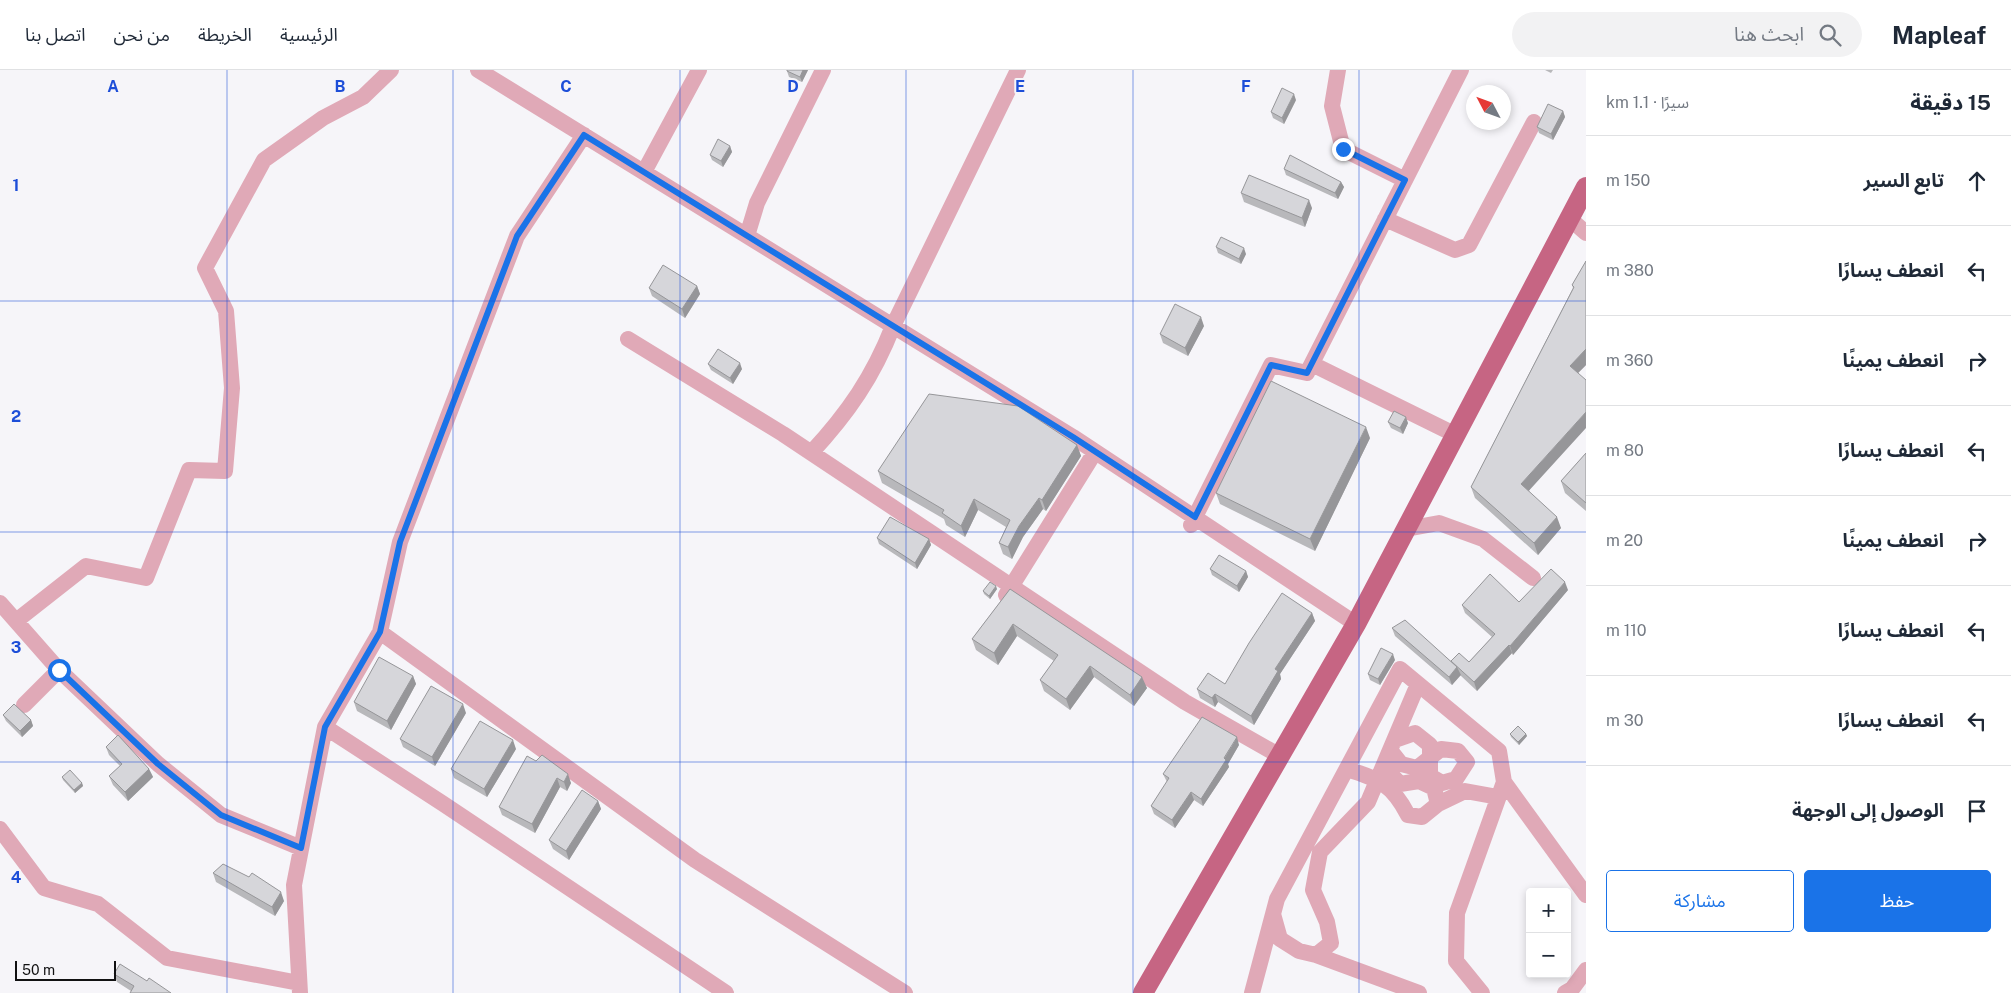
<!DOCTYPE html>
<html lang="ar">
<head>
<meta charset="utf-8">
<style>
	body { margin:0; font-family:"Public Sans","Noto Sans Arabic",sans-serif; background:#f2f2f3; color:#1f2937; direction:rtl }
	.controls { position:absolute; right:15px; bottom:15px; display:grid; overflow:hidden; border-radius:5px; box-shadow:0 2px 8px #0003 }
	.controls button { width:45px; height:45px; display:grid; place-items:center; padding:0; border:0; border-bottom:1px solid #e0e1e3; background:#fff; color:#1f2937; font:25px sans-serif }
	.compass { position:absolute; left:1466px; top:15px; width:45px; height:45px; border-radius:50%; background:#fff; box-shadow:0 2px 8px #0003; rotate:311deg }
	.scale { position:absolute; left:15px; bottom:12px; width:101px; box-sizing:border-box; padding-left:5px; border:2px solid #111112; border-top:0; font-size:14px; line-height:18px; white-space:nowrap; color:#111112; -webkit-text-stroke:4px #f6f5f9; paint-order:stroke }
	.stop { position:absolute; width:15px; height:15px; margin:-11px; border:4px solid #1a73e8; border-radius:50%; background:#fff }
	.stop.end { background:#1a73e8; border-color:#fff; box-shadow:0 1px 5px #0008 }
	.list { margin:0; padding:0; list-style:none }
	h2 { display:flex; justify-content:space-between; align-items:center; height:65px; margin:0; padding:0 20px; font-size:21px }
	h2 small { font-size:16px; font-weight:400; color:#747a83 }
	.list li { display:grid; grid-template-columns:32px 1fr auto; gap:15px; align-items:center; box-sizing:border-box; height:90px; padding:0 20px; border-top:1px solid #e0e1e3 }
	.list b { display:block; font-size:19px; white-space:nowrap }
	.list em { font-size:16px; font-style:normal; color:#747a83 }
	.actions { display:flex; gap:10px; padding:15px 20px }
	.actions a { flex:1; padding:11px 0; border:1px solid #1a73e8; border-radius:5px; text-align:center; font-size:18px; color:#1a73e8 }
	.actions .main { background:#1a73e8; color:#fff }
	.icon { flex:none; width:28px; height:28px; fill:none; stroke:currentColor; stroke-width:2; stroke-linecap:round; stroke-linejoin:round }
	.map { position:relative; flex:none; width:1586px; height:923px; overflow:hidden; direction:ltr }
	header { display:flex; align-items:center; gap:30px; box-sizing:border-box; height:70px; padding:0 25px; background:#fff; border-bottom:1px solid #e0e1e3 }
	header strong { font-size:24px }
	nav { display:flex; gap:28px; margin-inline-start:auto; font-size:18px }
	.search { width:350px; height:45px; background:#f2f2f3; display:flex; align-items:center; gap:12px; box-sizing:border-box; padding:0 18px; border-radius:28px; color:#747a83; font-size:19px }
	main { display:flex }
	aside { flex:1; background:#fff }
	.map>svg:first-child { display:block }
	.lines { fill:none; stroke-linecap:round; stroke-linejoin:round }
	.minor { stroke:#e0a9b7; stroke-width:16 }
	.major { stroke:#c66583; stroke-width:20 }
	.wall { fill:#b8b8bb }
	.shaded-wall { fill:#969699 }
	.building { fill:#d6d6da; stroke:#969699 }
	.route { stroke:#1a73e8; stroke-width:6 }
	.grid { fill:none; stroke:#1d4ed8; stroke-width:1; stroke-opacity:0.55 }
	.grid-label { font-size:16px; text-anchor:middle; font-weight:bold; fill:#1d4ed8; stroke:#f6f5f9; stroke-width:4; stroke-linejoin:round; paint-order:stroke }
</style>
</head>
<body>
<header>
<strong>Mapleaf</strong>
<div class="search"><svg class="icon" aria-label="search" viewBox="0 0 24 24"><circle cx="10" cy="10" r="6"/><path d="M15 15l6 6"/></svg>ابحث هنا</div>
<nav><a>الرئيسية</a><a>الخريطة</a><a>من نحن</a><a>اتصل بنا</a></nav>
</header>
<main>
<aside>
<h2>15 دقيقة<small>سيرًا · 1.1 km</small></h2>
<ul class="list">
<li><svg class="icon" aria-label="ahead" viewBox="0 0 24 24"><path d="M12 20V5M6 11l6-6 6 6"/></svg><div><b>تابع السير</b></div><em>150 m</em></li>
<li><svg class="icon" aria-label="left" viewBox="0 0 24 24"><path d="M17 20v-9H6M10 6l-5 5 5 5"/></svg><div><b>انعطف يسارًا</b></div><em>380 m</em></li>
<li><svg class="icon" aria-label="right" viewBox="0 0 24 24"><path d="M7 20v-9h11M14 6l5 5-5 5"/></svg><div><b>انعطف يمينًا</b></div><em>360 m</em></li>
<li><svg class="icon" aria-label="left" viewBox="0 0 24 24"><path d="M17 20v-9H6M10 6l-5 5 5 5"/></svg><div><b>انعطف يسارًا</b></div><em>80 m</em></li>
<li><svg class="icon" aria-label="right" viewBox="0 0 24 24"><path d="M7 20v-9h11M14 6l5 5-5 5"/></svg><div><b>انعطف يمينًا</b></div><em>20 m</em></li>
<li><svg class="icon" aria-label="left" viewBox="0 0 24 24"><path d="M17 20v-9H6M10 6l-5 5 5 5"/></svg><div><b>انعطف يسارًا</b></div><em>110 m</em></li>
<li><svg class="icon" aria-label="left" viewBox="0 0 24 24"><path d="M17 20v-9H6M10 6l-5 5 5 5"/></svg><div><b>انعطف يسارًا</b></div><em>30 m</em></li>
<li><svg class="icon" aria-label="arrive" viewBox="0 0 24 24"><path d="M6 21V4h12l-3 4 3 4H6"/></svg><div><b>الوصول إلى الوجهة</b></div></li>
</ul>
<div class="actions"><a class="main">حفظ</a><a>مشاركة</a></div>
</aside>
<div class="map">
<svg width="1586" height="923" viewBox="0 0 1586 923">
	<rect width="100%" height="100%" fill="#f6f5f9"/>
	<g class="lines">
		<!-- minor -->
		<path class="minor" d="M478,0l595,367 283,187
			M1338,0l-6,36 11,43 62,31
			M644,102l55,-102
			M1385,149l70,31 14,-5 65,-123
			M1570,149l16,14
			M747,166l10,-33 66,-133
			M628,269l155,95 402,268 95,54
			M1312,294l144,71
			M811,383c37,-40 62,-76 82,-127l125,-256
			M1191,455l80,-160 36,8 154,-303
			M1406,459l33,-6 44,16 50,39
			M1006,525l89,-143
			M0,533l59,67 99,94 63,51 80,33
			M16,551l70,-55 60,12 43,-108 36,1 7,-83 -6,-77 -21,-43 59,-108 59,-42 40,-21 28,-27
			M380,562l315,228 210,133
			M24,635l35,-35
			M325,657l117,76 284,190
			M1390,680l11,14 16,4 24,-19 17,2 9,11 -11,17 -14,4 -12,-7v-31l-15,-12 -20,7
			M1385,698l15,16 19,-3 15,7 4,16
			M1347,699c32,10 45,15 61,46l14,2 16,-13 27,-13 33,6
			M0,759l44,59 54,16 69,54 132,25
			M1273,844l7,25 19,12 17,4 15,-12 -4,-21 -14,-32 7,-38 48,-50 50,-118
			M1316,885l103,38
			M300,923l-6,-108 31,-158 55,-95 20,-90 117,-306 67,-101
			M1252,923l25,-94 123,-230 99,82 5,31 82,113
			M1482,923l-26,-32 1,-48 47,-131
			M1565,923l7,-4 14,-19"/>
		<!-- major -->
		<path class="major" d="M1143,923l213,-369 230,-437"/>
	</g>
	<!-- wall -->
	<path class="wall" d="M808,0l-6,12 -13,-5 -2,-6z
		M1545,0h8l-2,3z
		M1296,30l-12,24 -11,-6 -2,-6z
		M1563,41l2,6 -12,23 -14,-7 -2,-6z
		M730,76l2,6 -9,15 -11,-7 -2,-5z
		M1284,99l57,13 3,5 -6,12 -52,-24z
		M1241,123l71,15 -7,19 -61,-25z
		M1216,177l30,7 -5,10 -23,-11z
		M1586,191v104l-8,8 -49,118 32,37 -23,27 -63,-57 -4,-11 102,-199 -1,-3z
		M697,216l3,8 -15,24 -33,-22 -3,-8z
		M1204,256l-16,30 -25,-13 -3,-9z
		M708,294l34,5 -9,15 -22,-14z
		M1388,352l20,1 -5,11 -12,-6z
		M1370,368l-55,113 -95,-47 -4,-11z
		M1077,375l4,11 -35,55 -3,-2 -20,28 -11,22 -9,-5 -4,-11 7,-16 -28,-17 -13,27 -19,-12 -2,-6 -62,-36 -4,-12z
		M1586,383v58l-21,-18 -4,-12z
		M877,468l52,1 2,6 -14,24 -38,-25z
		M1210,499l36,2 2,6 -9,15 -27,-17z
		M997,519l-7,10 -6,-5 -1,-3z
		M1010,519l137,99 -13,18 -40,-29 -24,33 -26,-19 -4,-11 14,-19 -37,-25 -19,29 -22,-15 -4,-11z
		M1568,520l-55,65 -1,-2 -35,38 -17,-16 -8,10 -57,-49 -3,-8 59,33 18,1 23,-25 -27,-24 -3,-8 57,-3z
		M1312,543l3,8 -35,53 1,5 -27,46 -36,-23 -3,5 -15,-9 -3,-9 28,-5z
		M1395,590l-15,25 -10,-5 -2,-6z
		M413,606l3,8 -25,46 -34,-19 -3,-9z
		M466,643l-31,53 -32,-19 -3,-8z
		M3,645l28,5 2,6 -11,11 -16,-16z
		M1510,664h16l1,2 -8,9 -8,-8z
		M1239,675l-11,19 1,3 -26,39 -9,-6 -19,28 -21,-14 -3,-8 16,-24 -4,-8z
		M106,677l43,22 4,8 -25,24 -15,-16 -4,-9 11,-10 -11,-11z
		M516,679l-29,48 -33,-19 -3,-9z
		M527,686l44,27 -4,8 -7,-4 -25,46 -33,-18 -3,-8z
		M62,707l20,6 1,3 -8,7 -12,-13z
		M598,731l3,8 -32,51 -16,-11 -4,-9z
		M213,803l71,28 -9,15 -59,-34z
		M114,904l33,7 -16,10 -14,-9z"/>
	<!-- shaded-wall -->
	<path class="shaded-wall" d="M803,0h5l-6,12 -2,-5z
		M1294,24l2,6 -12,24 -2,-6z
		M1563,41l2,6 -12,23 -2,-6z
		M730,76l2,6 -9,15 -2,-6z
		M1341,112l3,5 -6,12 -3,-6z
		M1309,130l3,8 -7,19 -3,-9z
		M1244,178l2,6 -5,10 -2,-5z
		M697,216l3,8 -15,24 -3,-9z
		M1201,247l3,9 -16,30 -3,-8z
		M1586,279v16l-12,12 -4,-11z
		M740,293l2,6 -9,15 -3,-6z
		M1586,342v16l-61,67 -4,-11z
		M1406,347l2,6 -5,11 -3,-6z
		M1366,357l4,11 -55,113 -5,-12z
		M1077,375l4,11 -35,55 -4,-11z
		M1039,428l4,11 -20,28 -11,22 -4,-12 11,-21z
		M974,429l4,11 -13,27 -4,-11z
		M1557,447l4,11 -23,27 -4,-12z
		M929,469l2,6 -14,24 -2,-6z
		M1246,501l2,6 -9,15 -2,-6z
		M1565,512l3,8 -55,65 -3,-9z
		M996,516l1,3 -7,10 -1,-3z
		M1312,543l3,8 -35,53 1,5 -27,46 -3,-9 24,-47z
		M1013,554l4,12 -19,29 -4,-12z
		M1509,575l3,8 -35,38 -3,-9z
		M1393,584l2,6 -15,25 -2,-6z
		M1090,596l4,11 -24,33 -4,-11z
		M1457,597l4,8 -9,10 -3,-8z
		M413,606l3,8 -25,46 -4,-9z
		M1142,607l5,11 -13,18 -4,-11z
		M1215,624l3,8 -3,5 -3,-9z
		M463,634l3,9 -31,53 -3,-9z
		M31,650l2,6 -11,11 -2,-6z
		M1526,664l1,2 -8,9 -1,-3z
		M1237,667l2,8 -11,19 1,3 -26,39 -2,-7z
		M513,670l3,9 -29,48 -3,-8z
		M149,699l4,8 -25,24 -3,-9z
		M568,704l3,9 -4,8 -3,-9z
		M557,708l3,9 -25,46 -3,-9z
		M82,713l1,3 -8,7 -1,-3z
		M1191,722l3,8 -19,28 -3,-8z
		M598,731l3,8 -32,51 -3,-9z
		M281,822l3,9 -9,15 -3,-9z"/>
	<!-- building -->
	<path class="building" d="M787,0h16l-3,7 -13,-6z
		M1282,18l12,6 -12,24 -11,-6z
		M1548,34l15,7 -12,23 -14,-7z
		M718,69l12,7 -9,15 -11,-6z
		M1290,85l51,27 -6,11 -51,-24z
		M1249,105l60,25 -7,18 -61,-25z
		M1221,167l23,11 -5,11 -23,-12z
		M1586,191v88l-16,17 16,14v32l-65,72 36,33 -23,26 -63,-56 103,-200 -2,-2z
		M663,195l34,21 -15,23 -33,-21z
		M1175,234l26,13 -16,31 -25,-14z
		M718,279l22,14 -10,15 -22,-14z
		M1271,311l95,46 -56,112 -94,-46z
		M929,324l89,12 59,39 -35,55 -3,-2 -20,28 -11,21 -9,-4 11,-23 -36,-21 -13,27 -19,-13 2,-3 -66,-39z
		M1394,341l12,6 -6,11 -12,-6z
		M1586,383v50l-25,-22z
		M890,447l39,22 -14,24 -38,-25z
		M1219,485l27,16 -9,15 -27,-17z
		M1551,499l14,13 -55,64 -1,-1 -35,37 -23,-21 8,-8 10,9 26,-28 -33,-29 28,-31 29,28z
		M990,512l6,4 -7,10 -6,-5z
		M1010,519l132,88 -12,18 -40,-29 -24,33 -26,-19 18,-25 -45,-31 -19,29 -22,-14z
		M1282,523l30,20 -37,56 3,2 -27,45 -36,-22 -3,4 -15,-9 11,-16 17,11 24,-41z
		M1405,550l52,47 -8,10 -57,-49z
		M1381,578l12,6 -15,25 -10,-5z
		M379,587l34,19 -26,45 -33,-19z
		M431,616l32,18 -31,53 -32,-18z
		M14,634l17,16 -11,11 -17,-16z
		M1202,647l35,20 -13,21 2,2 -25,39 -10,-7 -19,28 -21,-14 18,-28 -6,-4z
		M480,651l33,19 -29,49 -33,-20z
		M1518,656l8,8 -8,8 -8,-8z
		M118,665l31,34 -24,23 -16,-16 13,-12 -16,-17z
		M542,685l26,19 -4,8 -7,-4 -25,46 -33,-17 28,-51 9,5z
		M70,700l12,13 -8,7 -12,-13z
		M582,720l16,11 -32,50 -17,-11z
		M223,794l26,13 3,-4 29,19 -9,15 -59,-34z
		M120,894l27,17 2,-3 22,15h-41l4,-7 -20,-12z"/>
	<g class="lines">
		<!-- route -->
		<path class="route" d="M59,600l99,94 63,51 80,33 24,-121 55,-95 20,-90 117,-306 67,-101 489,302 122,80 76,-152 36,8 98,-193 -62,-31"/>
	</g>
	<!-- grid -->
	<path class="grid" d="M227,0v923M453,0v923M680,0v923M906,0v923M1133,0v923M1359,0v923M0,231h1586M0,462h1586M0,692h1586"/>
	<g class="grid-label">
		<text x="113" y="22">A</text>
		<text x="340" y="22">B</text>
		<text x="566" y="22">C</text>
		<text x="793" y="22">D</text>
		<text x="1020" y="22">E</text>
		<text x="1246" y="22">F</text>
		<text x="16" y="121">1</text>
		<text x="16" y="352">2</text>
		<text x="16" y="583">3</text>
		<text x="16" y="813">4</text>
	</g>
</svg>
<div class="controls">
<button>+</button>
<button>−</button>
</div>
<svg class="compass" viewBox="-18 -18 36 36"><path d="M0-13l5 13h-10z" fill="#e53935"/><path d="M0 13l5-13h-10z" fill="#747a83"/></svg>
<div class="scale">50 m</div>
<div class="stop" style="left:59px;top:600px"></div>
<div class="stop end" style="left:1343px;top:79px"></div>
</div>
</main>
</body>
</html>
